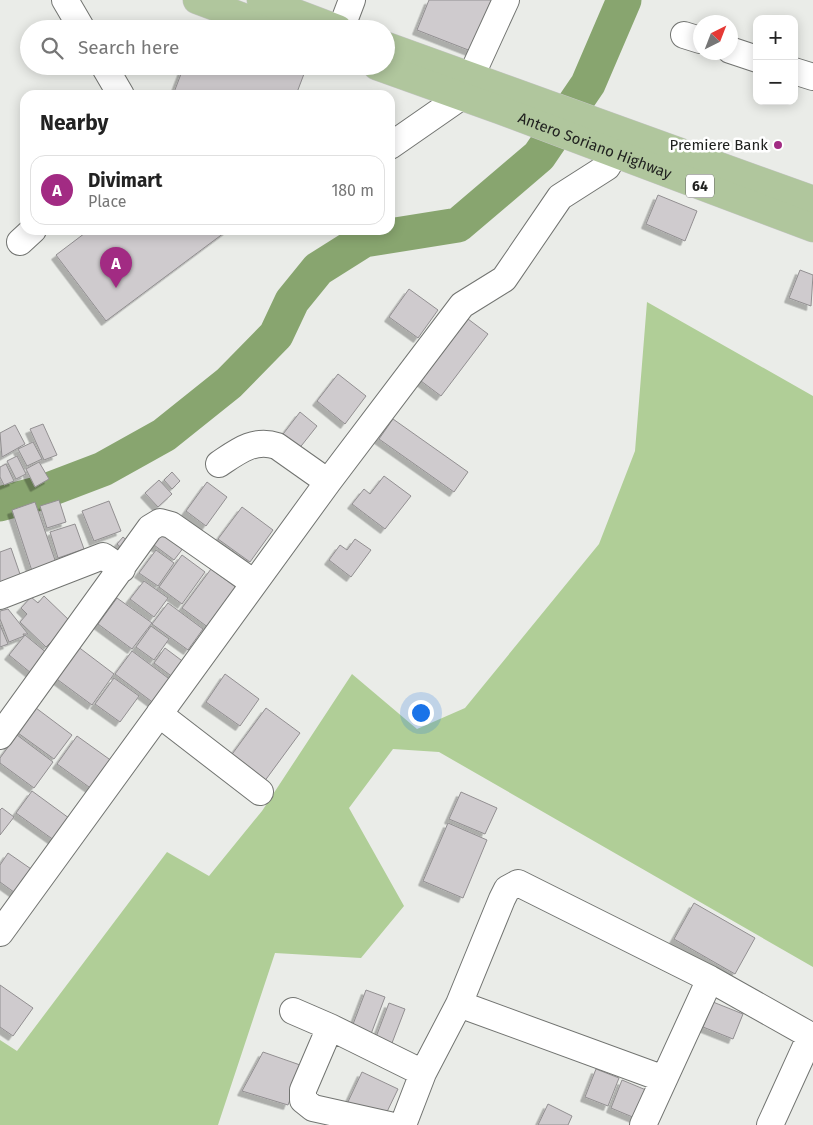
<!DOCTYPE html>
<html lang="en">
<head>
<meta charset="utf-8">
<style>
	body { margin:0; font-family:"Fira Sans",sans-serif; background:#f6f6f6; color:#222 }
	.controls { position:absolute; right:15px; top:15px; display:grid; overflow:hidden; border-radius:10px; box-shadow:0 2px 12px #0003 }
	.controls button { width:45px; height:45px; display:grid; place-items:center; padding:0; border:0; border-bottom:1px solid #e0e0e0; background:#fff; color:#222; font:25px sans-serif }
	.compass { position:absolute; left:693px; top:15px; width:45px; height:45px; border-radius:50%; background:#fff; box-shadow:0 2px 12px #0003; rotate:42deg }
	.you { position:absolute; left:420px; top:712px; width:18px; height:18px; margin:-12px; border:4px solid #fff; border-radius:50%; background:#1a73e8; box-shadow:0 0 0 8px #1a73e833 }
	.badge { display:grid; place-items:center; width:32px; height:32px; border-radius:50%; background:#a22b83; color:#fff; font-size:16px; font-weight:700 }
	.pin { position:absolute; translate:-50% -41px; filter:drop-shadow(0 1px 2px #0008) }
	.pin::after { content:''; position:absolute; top:26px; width:18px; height:15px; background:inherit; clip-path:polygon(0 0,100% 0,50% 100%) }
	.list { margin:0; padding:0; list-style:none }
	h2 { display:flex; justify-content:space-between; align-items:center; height:65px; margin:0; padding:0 20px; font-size:21px }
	h2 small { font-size:16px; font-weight:400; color:#767676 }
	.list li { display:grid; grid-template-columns:32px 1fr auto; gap:15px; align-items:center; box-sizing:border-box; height:70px; margin:0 10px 10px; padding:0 10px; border:1px solid #e0e0e0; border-radius:15px }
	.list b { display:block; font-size:19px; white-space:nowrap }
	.list p { margin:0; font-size:16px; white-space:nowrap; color:#767676 }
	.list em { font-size:16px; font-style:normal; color:#767676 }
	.icon { flex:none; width:28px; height:28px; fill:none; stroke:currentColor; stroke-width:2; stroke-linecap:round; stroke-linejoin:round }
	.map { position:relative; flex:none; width:813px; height:1125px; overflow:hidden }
	.search { position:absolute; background:#fff; box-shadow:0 2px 12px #0003; left:20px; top:20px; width:375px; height:55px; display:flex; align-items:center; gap:12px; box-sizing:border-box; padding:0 18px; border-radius:28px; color:#767676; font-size:19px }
	.panel { position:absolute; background:#fff; box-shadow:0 2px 12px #0003; left:20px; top:90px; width:375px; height:145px; border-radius:15px }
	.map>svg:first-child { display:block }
	.grass { fill:#b0ce97 }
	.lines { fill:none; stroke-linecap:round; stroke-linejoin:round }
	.river { stroke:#88a56f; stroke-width:35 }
	.building { fill:#cfcbce; stroke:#928f91; filter:url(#shadow) }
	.minor-casing { stroke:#727471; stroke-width:28 }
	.major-casing { stroke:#c5c6c5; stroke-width:29 }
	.minor { stroke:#fff; stroke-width:26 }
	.major { stroke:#b0c69d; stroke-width:28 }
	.poi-dot { fill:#a22b83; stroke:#fff; stroke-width:2 }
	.labels { text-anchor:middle; stroke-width:5; stroke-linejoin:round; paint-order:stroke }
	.shield { fill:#fff; stroke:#646463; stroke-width:1 }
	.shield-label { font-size:14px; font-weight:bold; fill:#212220 }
	.poi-label { font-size:15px; fill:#212220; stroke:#fff; text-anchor:end }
	.street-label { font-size:15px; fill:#212220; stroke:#fff }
</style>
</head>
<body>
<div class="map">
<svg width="813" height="1125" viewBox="0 0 813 1125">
	<defs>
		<filter id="shadow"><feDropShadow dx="-4.5" dy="4.5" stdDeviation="0" flood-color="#0004"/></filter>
	</defs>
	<rect width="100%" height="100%" fill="#eaece8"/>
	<!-- grass -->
	<path class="grass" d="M647,302l166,94v571l-374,-215 -46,-3 -44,59 55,98 -43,52 -86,-5 -57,172h-218v-85l17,11 150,-199 42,24 53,-65 90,-137 65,55 48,-21 134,-164 36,-93z"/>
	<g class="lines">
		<!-- river -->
		<path class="river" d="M0,504l40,-11 63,-24 61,-34 65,-52 47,-48 16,-34 26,-32 46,-29 94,-15 81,-69 49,-72 36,-84"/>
	</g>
	<!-- building -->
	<path class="building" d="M429,0h67l-20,53 -59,-23z
		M201,23l15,6h-17z
		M184,66h123l-11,29h-123z
		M658,195l39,16 -12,30 -39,-17z
		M89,230h139l-122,91 -50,-66z
		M800,270l13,5 -2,31 -22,-8z
		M409,289l29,21 -20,28 -29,-21z
		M468,319l20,15 -47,62 -20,-15z
		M338,374l28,22 -21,28 -28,-23z
		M300,412l17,14 -23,29 -17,-13z
		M393,419l75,53 -14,20 -75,-53z
		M43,424l14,31 -13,5 -14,-31z
		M15,425l10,19 -23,13 -2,-24z
		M33,442l9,17 -15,7 -9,-17z
		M17,456l9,18 -10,5 -9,-18z
		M39,462l10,17 -14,8 -9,-18z
		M6,464l8,17 -10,4 -4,-8v-10z
		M172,472l8,9 -8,8 -8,-9z
		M384,476l27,20 -26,33 -33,-25 12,-15 6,5z
		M159,480l13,14 -14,13 -13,-14z
		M207,482l20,15 -21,29 -20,-15z
		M59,500l7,22 -19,6 -7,-22z
		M109,501l12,30 -27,10 -12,-30z
		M35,502l21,61 -24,8 -20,-61z
		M242,507l31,23 -23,32 -32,-23z
		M75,524l9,25 -26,9 -8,-26z
		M159,529l25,18 -10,13 -24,-18z
		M123,537l8,7 -6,7 -8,-7z
		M355,539l16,11 -20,27 -22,-17 11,-15 7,5z
		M11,548l11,32 -22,7v-35z
		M156,550l18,13 -16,23 -19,-13z
		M182,555l23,17 -23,32 -23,-17z
		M211,569l27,20 -29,39 -27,-20z
		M144,581l24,17 -14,19 -24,-18z
		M44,596l27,26 -25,25 -26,-25 7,-8 -6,-6 10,-11 7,6z
		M117,598l35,25 -20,26 -34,-25z
		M168,603l35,26 -15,21 -36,-26z
		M8,609l20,25h-5l1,2 -15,6 -9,-23v-8z
		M0,625l8,19 -8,3z
		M151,626l18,13 -15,21 -18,-13z
		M25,635l23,19 -17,19 -22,-18z
		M77,646l37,28 -22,31 -38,-28z
		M165,648l20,15 -11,15 -20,-15z
		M132,651l40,30 -17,23 -40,-30z
		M225,674l34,25 -19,27 -34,-24z
		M114,678l25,18 -19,26 -25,-18z
		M36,708l36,27 -18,24 -36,-26z
		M266,708l34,25 -36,49 -34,-25z
		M17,735l36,27 -19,26 -34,-25v-5z
		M77,736l39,28 -20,28 -39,-28z
		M32,791l41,30 -15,22 -42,-30z
		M461,792l36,16 -12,26 -36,-15z
		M2,808l12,9 -14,18v-25z
		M448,823l39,17 -24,58 -40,-17z
		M8,853l26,18 -16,24 -18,-13v-17z
		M694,903l61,35 -20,36 -61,-35z
		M0,985l33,23 -20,28 -13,-9z
		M366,990l19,7 -14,37 -19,-7z
		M713,1002l30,12 -10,25 -30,-12z
		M389,1003l16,6 -13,34 -16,-6z
		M263,1052l40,14 -15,39 -46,-14z
		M596,1069l23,9 -11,28 -23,-9z
		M362,1072l36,17 -14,29 -38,-12z
		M622,1080l24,10 -11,28 -24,-10z
		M548,1104l24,12 -4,9h-30z"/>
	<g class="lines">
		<defs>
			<path id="minor" d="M65,0l17,29
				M341,29l11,-29
				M684,35l16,5
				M730,50l27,9
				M104,66l17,29
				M794,71l19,6
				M390,146l72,-50 44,-96
				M20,242l13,-12
				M219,464c18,-12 35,-26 58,-18l51,36
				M0,596l103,-40 19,13
				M159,714l101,78
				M0,736l150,-208 10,-6 11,3 83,58
				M0,933l328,-451 134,-177 42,-26 56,-82 47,-30 19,-32
				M459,1004l205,75
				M293,1011l37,16 93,46
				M330,1027l-27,63v10l10,8 76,17
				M403,1125l20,-52 36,-69 43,-105 5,-10 11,-6 192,96 103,58
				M643,1125l67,-146
				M770,1125l41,-90"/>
			<g id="major">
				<path d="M197,0l78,29"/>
				<path d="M261,0l77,29"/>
				<path d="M386,46l427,154"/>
				<path id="s1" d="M377,66l123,44 313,118"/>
			</g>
		</defs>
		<!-- minor casing -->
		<use href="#minor" class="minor-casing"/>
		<!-- major casing -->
		<use href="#major" class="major-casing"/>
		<!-- minor -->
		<use href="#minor" class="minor"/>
		<!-- major -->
		<use href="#major" class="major"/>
	</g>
	<!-- markers -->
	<circle class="poi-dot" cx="778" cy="145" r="5"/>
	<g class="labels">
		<!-- shield labels -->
		<rect class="shield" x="686" y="174.5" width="28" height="23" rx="4"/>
		<g class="shield-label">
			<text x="700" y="191">64</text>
		</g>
		<!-- poi labels -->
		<g class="poi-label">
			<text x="768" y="150">Premiere Bank</text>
		</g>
		<!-- street labels -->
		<g class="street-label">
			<text dy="5" stroke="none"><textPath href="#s1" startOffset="232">Antero Soriano Highway</textPath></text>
		</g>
	</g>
</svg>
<div class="controls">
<button>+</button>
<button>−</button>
</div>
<svg class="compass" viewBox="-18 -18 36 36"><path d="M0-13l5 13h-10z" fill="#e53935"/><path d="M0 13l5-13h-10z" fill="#767676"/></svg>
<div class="you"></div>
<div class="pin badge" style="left:116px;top:288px">A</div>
<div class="search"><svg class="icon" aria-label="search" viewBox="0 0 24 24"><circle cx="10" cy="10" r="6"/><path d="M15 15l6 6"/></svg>Search here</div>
<section class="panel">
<h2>Nearby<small></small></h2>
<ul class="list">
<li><span class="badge">A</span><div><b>Divimart</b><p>Place</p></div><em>180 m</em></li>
</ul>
</section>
</div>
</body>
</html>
